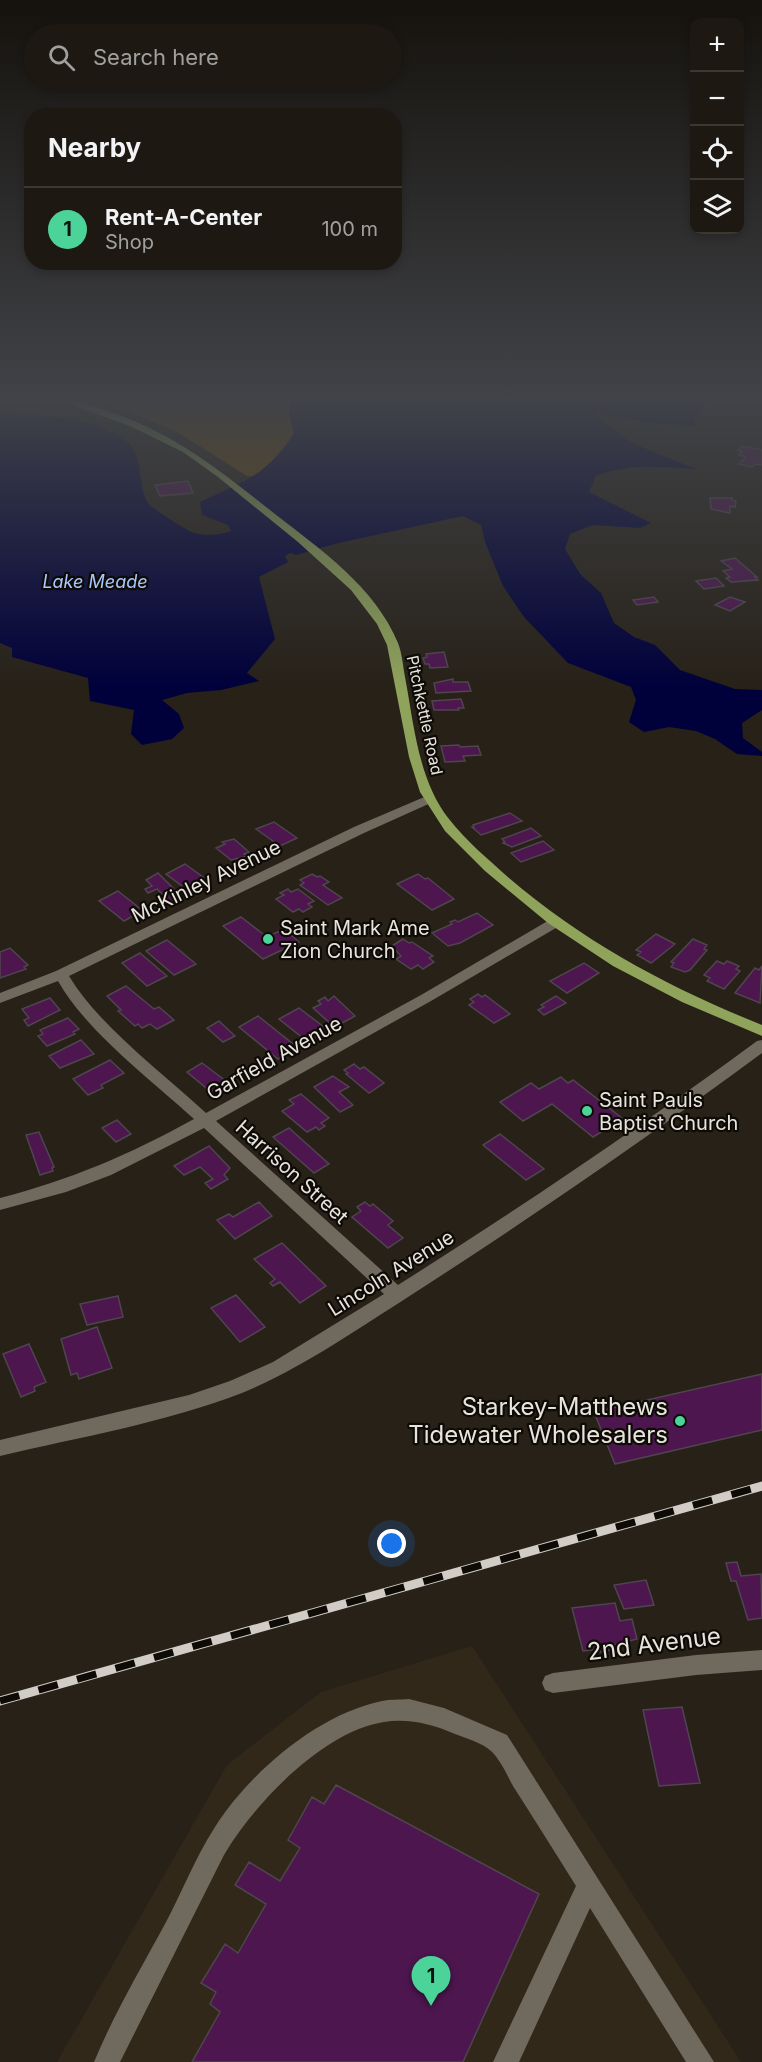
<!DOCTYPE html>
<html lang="en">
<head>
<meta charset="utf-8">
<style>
	body { margin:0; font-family:Inter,sans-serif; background:#25221b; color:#f1f3f6 }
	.controls { position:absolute; right:18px; top:18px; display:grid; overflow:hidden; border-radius:12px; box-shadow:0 3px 9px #0003 }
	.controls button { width:54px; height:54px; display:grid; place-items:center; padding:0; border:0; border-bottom:2px solid #3b3832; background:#1d1912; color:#f1f3f6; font:30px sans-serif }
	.you { position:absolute; left:392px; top:1544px; width:21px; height:21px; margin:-15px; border:4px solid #fff; border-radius:50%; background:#1a73e8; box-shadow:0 0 0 9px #1a73e833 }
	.badge { display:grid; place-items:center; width:39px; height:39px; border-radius:50%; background:#4cd39a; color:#111; font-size:20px; font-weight:700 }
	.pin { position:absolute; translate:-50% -50px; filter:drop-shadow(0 2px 3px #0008) }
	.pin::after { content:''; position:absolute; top:32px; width:21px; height:18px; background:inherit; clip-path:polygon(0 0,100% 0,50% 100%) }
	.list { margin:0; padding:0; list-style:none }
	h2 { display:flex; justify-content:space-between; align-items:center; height:78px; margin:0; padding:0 24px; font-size:26px }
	h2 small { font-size:20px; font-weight:400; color:#a0a09f }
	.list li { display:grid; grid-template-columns:39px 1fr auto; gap:18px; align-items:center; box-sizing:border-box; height:84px; padding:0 24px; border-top:2px solid #3b3832 }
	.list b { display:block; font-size:22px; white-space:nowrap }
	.list p { margin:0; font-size:20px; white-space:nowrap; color:#a0a09f }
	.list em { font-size:20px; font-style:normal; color:#a0a09f }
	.icon { flex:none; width:33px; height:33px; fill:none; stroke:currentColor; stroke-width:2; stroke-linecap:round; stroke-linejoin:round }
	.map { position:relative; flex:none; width:762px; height:2062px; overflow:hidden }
	.search { position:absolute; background:#1d1912; box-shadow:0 3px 9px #0003; left:24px; top:24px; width:378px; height:66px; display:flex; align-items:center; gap:15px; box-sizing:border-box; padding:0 21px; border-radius:33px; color:#a0a09f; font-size:22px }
	.panel { position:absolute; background:#1d1912; box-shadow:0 3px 9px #0003; left:24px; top:108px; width:378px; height:162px; border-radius:24px }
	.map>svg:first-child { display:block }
	.built { fill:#322819 }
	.forest { fill:#6e4b03 }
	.water { fill:#00003b }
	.building { fill:#4d164f; stroke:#4f454e; stroke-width:1.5 }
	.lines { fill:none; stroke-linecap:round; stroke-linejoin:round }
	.minor { fill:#70695e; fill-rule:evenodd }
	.major { fill:#90a35b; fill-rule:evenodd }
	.rail-casing { stroke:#d1ccc5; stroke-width:9 }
	.rail { stroke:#0e0b07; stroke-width:7; stroke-dasharray:20; stroke-linecap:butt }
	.poi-dot { fill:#4cd39a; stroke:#0e0b07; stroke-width:2 }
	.labels { text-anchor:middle; stroke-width:4.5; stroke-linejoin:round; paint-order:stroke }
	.far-street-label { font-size:16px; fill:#e8e4dd; stroke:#0e0b07 }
	.far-water-label { font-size:18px; font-style:italic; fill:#a8c7fe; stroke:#0e0b07 }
	.street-label { font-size:20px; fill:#e8e4dd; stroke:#0e0b07 }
	.poi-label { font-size:20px; fill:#e8e4dd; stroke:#0e0b07; text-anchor:start }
	.near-poi-label { font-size:24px; fill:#e8e4dd; stroke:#0e0b07; text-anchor:end }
	.near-street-label { font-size:24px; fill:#e8e4dd; stroke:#0e0b07 }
</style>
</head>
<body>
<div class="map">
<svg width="762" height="2062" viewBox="0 0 762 2062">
	<rect width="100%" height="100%" fill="#272118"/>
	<!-- built -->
	<path class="built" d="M472,1646l269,416h-684l170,-297 94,-73z"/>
	<!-- forest -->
	<path class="forest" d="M92,400h198l-1,12 5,22 -17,24 -22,18h-8l-70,-44 -45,-19z"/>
	<!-- water -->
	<path class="water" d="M290,400h420l-16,16 1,10 -44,-3 -53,-10 -4,1 38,29 64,26c-36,-2 -66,-6 -100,7l-7,16 62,31 -11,5 -47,-3 -23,9 -5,15 15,25 21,19 13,30 20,14 21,8 25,25 55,19 27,1v20l-20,13 1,15 19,14v4l-25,-2 -22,-15 -19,-8 -27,-4 -25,5 -15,-10 7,-22 -5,-13 -63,-24 -44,-46 -21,-31 -18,-44 -4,-17 -18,-9 -124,27 -43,12 -6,-2 -5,3 3,6 -29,15 16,62 -28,34 12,8 -38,9 -34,3 -25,7 17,14 5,14 -12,11 -30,6 -11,-11 3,-24 -44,-9 -2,-23 -76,-21v-9l-12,-5v-228c43,0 88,1 125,25 19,12 12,45 23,63 4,6 40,28 46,30 11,3 27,2 37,-2l-3,-6 -26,-10 -2,-13c46,-22 63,-24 94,-68l-5,-22z"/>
	<!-- building -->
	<path class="building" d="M742,446l20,4v15l-7,-1 -3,3 -13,-3 7,-7 -7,-2 3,-4 -4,-1z
		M188,481l5,12 -33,3 -5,-11z
		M710,498h22v2l4,1 -1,6 -5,-1v7l-19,-4z
		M735,558l22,19h-2l3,3 -27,2 -5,-4 4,-1 -7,-6 9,-2 -11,-8z
		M716,578l8,8 -20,3 -8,-8z
		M654,597l4,5 -21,3 -4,-5z
		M730,597l15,5 -15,9 -15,-6z
		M444,652l4,15 -18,1 -1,-4h-4l-2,-6 4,-1 -1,-3z
		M453,679v3h15l3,9 -35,2 -2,-10z
		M461,699l3,9h-6l1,2h-25l-2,-9z
		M459,745l1,2 18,-1 3,9 -18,1 2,5 -20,1 -4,-16z
		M510,813l12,8 -41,14 -9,-8h2l-1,-2z
		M274,822l23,16 -17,8 -24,-17z
		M531,828l10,8 -29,11 -9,-4 2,-1 -3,-3z
		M234,839l15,13 -5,2 3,2 -16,4 -15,-12 9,-4 -3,-2z
		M543,841l11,9 -33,12 -10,-9z
		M185,864l18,13 -17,12 -20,-15z
		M158,873l21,21 2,4 -11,4 -13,-13 -9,4 -3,-4 7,-3 -6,-6z
		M312,874l5,3 3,-1 9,6 -6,3 19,13 -14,7 -28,-20 4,-2 -4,-3z
		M418,874l7,5 3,-1 26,21 -22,11 -35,-26z
		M288,889l3,3 7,-3 16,12 -6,3 4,3 -9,5 -4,-3 -6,3 -17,-13 8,-4 -4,-2z
		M118,891l29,23 -11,5 -3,-3 -9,5 -25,-20z
		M477,913l16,12 -33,18 -12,3 -16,-13 20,-9 -2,-2 5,-2 3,2z
		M241,917l26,20 17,-8 15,13 -36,17 -40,-33z
		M656,934l19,10 -24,19 -14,-8 4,-3 -5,-2z
		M403,939l6,4 3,-1 21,14 -4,2 5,4 -11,7 -5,-4 -7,4 -15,-10 5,-3 -9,-10z
		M693,939l14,6 -3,4 3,1 -17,20 -5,2 -14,-5 3,-4 -3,-1z
		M167,940l29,24 -22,11 -28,-24z
		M10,948l18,17 -4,2 2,2 -26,9v-26z
		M140,953l27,23 -20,10 -25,-23z
		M717,961l7,3 3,-3 12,5 -3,3 4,2 -16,18 -17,-8 3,-3 -6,-3z
		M584,963l15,10 -32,20 -17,-12z
		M762,966l-2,37 -25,-10 20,-25 4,2z
		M126,986l28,23 5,-2 15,13 -17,9 -7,-5 -8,4 -4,-4 -3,2 -17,-15 3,-1 -14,-14z
		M478,994l4,3 3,-2 25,19 -16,9 -25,-18 5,-3 -4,-3z
		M334,996l21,20 -13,7 -3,-3 -8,4 -18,-16 8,-4 -3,-3 7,-4 3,4z
		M556,996l10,7 -22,12 -6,-5 6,-3 -3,-2z
		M50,998l10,12 -32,16 -4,-6 5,-2 -7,-9z
		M299,1008l25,19 -3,2 4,4 -17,9 -29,-23z
		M258,1016l40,32 -20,11 -39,-32z
		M68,1018l11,11 -6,3 2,2 -28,12 -9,-10 5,-2 -3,-4z
		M219,1021l16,15 -12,6 -16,-14z
		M81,1040l13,14 -34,14 -11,-12z
		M110,1060l14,13 -23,12 2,3 -15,7 -15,-16z
		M202,1063l8,6 17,13 -16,10 -24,-20z
		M354,1064l6,5 4,-2 20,16 -15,10 -23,-19 2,-1 -4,-3z
		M333,1076l16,11 -10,5 14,13 -13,7 -26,-25z
		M561,1077l7,6 5,-3 50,39 -30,18 -41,-33 -29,17 -23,-19 31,-19 8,6z
		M301,1094l28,24 -8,5 4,3 -6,4 -3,-3 -9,5 -25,-21 12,-7 -5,-4z
		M117,1120l14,14 -15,8 -14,-14z
		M289,1128l40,36 -15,9 -41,-36z
		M39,1132l15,35 -2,1 1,3 -13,4 -14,-40z
		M500,1134l44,35 -18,11 -43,-35z
		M209,1146l21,22 -6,7 4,4 -17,10 -6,-6 8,-4 -13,-12 -16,8 -10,-9z
		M259,1202l13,14 -37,23 -18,-19 12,-6 4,3z
		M365,1202l5,4 3,-2 20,17 -5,4 15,13 -15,10 -36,-31 9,-6 -4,-4z
		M282,1243l44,43 -26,17 -20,-21 -7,4 -3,-3 5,-4 -21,-20z
		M236,1295l29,32 -25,15 -29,-34z
		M118,1296l5,21 -36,8 -7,-21z
		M97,1327l15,41 -33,11 -2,-6 -6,2 -10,-36z
		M29,1344l17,38 -12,5 1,4 -14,6 -18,-43z
		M762,1374v56l-147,34 -21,-52z
		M737,1562l4,14 20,-2 1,44 -14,2 -12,-39h-5l-5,-18z
		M646,1580l8,25 -30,4 -10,-24z
		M615,1603l5,18 12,-2 5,20 -27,7 1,4 -11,2 -1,-3 -16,2 -11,-43z
		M682,1707l18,76 -41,3 -16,-76z
		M336,1785l203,109 -76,168h-271l28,-50 -10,-8 6,-12 -15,-9 24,-39 13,9 28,-49 -31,-19 14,-23 31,19 20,-33 -12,-8 24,-43 12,7z"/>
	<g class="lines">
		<!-- minor -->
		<path class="minor" d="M429,795l6,4 -2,3 -69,31 -295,143c30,50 94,97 137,137l215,-118 130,-76h10l2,3 -2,3 -130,76 -215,120 182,164c122,-77 242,-158 359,-244l5,-1v13c-111,82 -224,160 -340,235 -55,35 -121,81 -180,105 -78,30 -162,44 -242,63v-16l189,-45 41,-14 43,-19 111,-68 -180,-166 -93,47 -45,17 -66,18v-12c72,-19 129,-43 194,-79 -44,-40 -107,-87 -136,-138l-58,22v-10l56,-22 298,-144z
			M762,1650v20l-66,5 -143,18 -8,-3 -3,-7 3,-7 8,-3 143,-18z
			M409,1699l35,9 63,27 207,327h-28l-96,-154 -71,154h-26l83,-176c-21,-34 -42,-67 -63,-100 -6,-11 -13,-27 -22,-35 -8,-8 -26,-13 -36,-17 -23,-10 -47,-16 -71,-12 -61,9 -131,83 -160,133l-104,207h-26c20,-48 46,-92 71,-138 17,-32 30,-66 50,-97 34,-54 103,-113 167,-126 8,-2 18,-1 27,-2z"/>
		<!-- major -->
		<path class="major" d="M59,400c20,0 38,7 57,14 64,23 107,59 159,100 46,36 100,73 123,129 4,10 5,23 7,34 9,47 13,103 44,142 17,22 39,40 60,59 76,65 161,110 253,147v11l-80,-34 -69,-36 -65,-43 -63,-52 -40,-40 -25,-39 -11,-35 -22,-112 -10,-21 -26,-34 -53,-48 -80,-65 -35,-25 -53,-26z"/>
		<defs>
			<path id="rail" d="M0,1701l762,-215"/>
		</defs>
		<!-- rail casing -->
		<use href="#rail" class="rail-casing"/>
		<!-- rail -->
		<use href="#rail" class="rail"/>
	</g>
	<!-- sky -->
	<linearGradient id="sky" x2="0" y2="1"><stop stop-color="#15120d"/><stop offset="0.58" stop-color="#414348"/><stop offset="1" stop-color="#414348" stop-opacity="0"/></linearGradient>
	<rect width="762" height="689" fill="url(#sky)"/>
	<!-- markers -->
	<g class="poi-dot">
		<circle cx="268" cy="939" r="6"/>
		<circle cx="587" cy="1111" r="6"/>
		<circle cx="680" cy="1421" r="6"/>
	</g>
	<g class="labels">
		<!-- far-street labels -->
		<g class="far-street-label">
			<text transform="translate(425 715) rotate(78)" y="6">Pitchkettle Road</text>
		</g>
		<!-- far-water labels -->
		<g class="far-water-label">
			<text x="95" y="588">Lake Meade</text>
		</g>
		<!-- street labels -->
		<g class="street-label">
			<text transform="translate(206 881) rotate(-26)" y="7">McKinley Avenue</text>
			<text transform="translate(274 1058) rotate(-29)" y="7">Garfield Avenue</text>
			<text transform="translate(292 1172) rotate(42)" y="7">Harrison Street</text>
			<text transform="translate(391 1273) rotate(-32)" y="7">Lincoln Avenue</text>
		</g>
		<!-- poi labels -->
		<g class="poi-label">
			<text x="280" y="935">Saint Mark Ame<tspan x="280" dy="23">Zion Church</tspan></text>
			<text x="599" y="1107">Saint Pauls<tspan x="599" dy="23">Baptist Church</tspan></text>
		</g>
		<!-- near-poi labels -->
		<g class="near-poi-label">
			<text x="668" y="1415">Starkey-Matthews<tspan x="668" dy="28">Tidewater Wholesalers</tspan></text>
		</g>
		<!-- near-street labels -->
		<g class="near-street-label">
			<text transform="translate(654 1644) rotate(-7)" y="8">2nd Avenue</text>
		</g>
	</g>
</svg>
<div class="controls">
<button>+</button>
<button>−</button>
<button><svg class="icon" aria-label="locate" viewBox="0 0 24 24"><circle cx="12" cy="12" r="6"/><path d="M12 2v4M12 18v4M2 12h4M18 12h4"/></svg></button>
<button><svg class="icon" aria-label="layers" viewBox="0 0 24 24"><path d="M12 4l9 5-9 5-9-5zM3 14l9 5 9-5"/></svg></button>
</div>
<div class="you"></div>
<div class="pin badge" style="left:431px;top:2006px">1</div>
<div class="search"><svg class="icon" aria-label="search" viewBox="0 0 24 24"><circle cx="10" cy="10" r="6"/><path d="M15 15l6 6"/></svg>Search here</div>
<section class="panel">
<h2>Nearby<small></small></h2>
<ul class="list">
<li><span class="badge">1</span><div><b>Rent-A-Center</b><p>Shop</p></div><em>100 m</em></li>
</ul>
</section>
</div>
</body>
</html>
